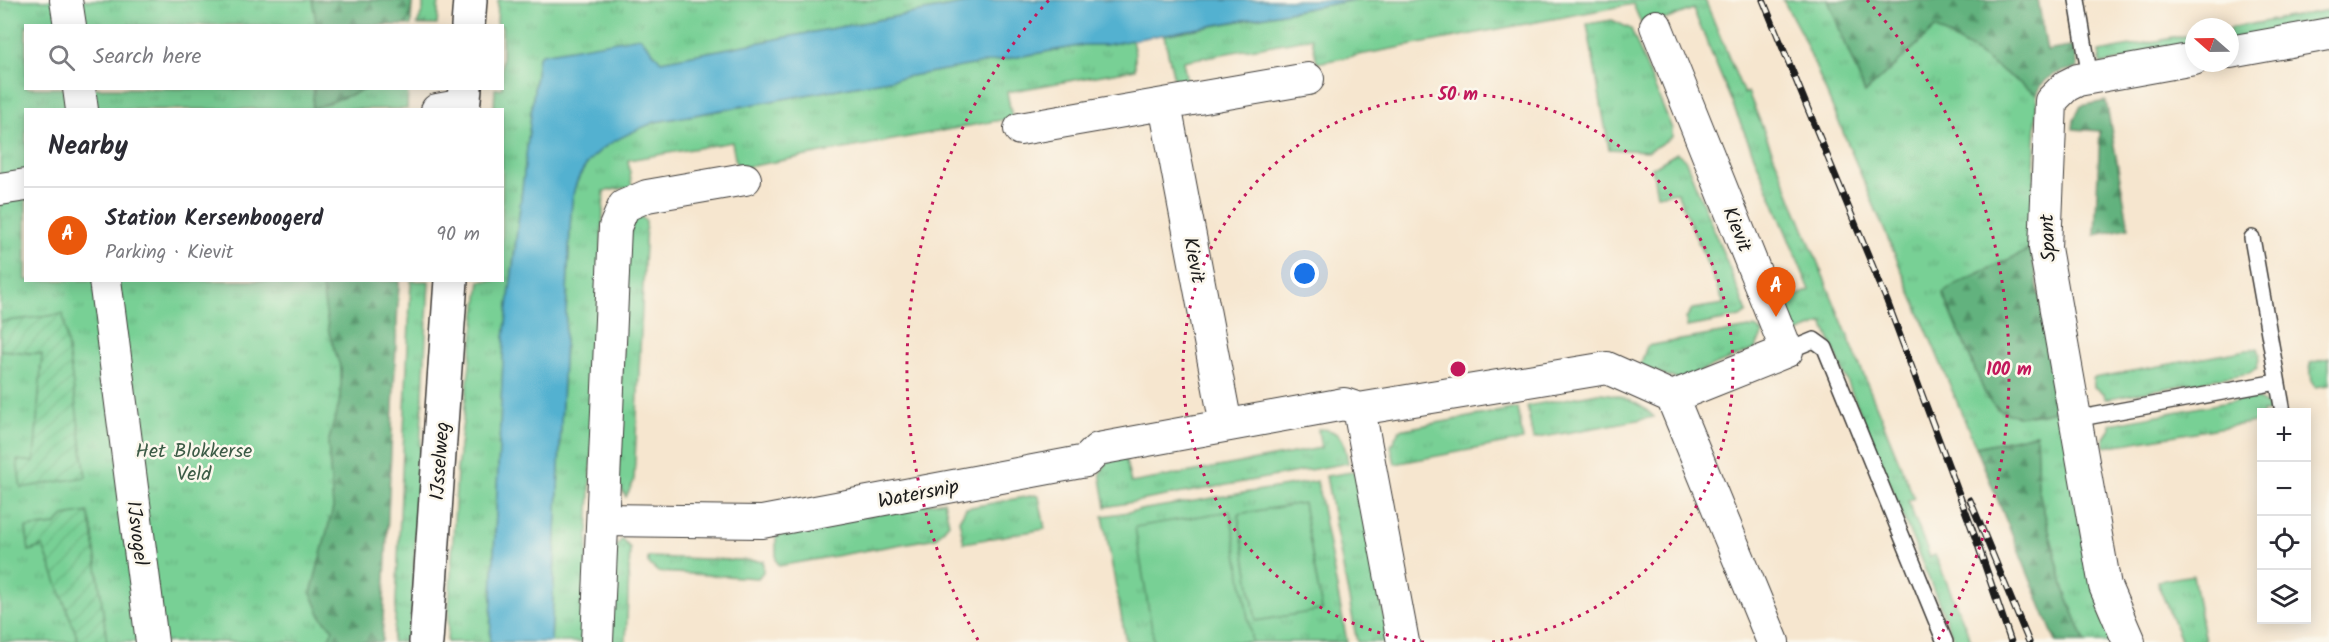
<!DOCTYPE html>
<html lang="en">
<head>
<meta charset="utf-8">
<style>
	body { margin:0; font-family:Kalam,sans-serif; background:#f7f7f7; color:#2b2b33 }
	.controls { position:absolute; right:18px; bottom:18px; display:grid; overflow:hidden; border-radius:0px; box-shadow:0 3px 15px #0003 }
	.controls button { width:54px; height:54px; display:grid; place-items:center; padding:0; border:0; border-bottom:2px solid #e1e1e2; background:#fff; color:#2b2b33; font:30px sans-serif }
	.compass { position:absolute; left:2185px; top:18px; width:54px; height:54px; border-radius:50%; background:#fff; box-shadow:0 3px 15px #0003; rotate:290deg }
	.you { position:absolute; left:1305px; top:274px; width:21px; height:21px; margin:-15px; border:4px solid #fff; border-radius:50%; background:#1a73e8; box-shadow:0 0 0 9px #1a73e833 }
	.badge { display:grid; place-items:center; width:39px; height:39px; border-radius:50%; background:#ea580c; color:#fff; font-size:20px; font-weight:700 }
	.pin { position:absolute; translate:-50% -50px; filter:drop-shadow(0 2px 3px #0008) }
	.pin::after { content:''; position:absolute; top:32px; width:21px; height:18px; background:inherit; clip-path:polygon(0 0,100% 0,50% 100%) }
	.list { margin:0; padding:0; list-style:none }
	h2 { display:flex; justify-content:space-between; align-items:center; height:78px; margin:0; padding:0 24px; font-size:26px }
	h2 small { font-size:20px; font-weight:400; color:#7c7c81 }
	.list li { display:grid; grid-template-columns:39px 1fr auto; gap:18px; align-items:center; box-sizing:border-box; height:96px; padding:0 24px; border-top:2px solid #e1e1e2 }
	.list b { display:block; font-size:22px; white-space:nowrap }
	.list p { margin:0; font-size:20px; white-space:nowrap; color:#7c7c81 }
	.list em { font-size:20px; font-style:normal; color:#7c7c81 }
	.icon { flex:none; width:33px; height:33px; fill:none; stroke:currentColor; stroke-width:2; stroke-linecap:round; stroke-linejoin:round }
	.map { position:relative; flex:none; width:2329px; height:642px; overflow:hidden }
	.search { position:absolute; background:#fff; box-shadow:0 3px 15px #0003; left:24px; top:24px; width:480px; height:66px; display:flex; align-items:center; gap:15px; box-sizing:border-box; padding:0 21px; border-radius:0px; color:#7c7c81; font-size:22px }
	.panel { position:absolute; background:#fff; box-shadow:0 3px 15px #0003; left:24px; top:108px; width:480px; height:174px; border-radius:0px }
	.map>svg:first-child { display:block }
	.grass { fill:url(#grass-tufts); stroke:#4a7658; stroke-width:1.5 }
	.forest { fill:url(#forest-firs); stroke:#3f674d; stroke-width:1.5 }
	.garden { fill:url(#garden-furrows); stroke:#4a7658; stroke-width:1.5 }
	.pitch { fill:#78d095; stroke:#4a7658; stroke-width:1.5 }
	.water { fill:#52b1d0; stroke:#376676; stroke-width:1.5 }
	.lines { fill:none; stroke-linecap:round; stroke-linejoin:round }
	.service-casing { stroke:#3d3a37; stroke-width:18 }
	.minor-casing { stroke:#3d3a37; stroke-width:34 }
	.tertiary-casing { stroke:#3d3a37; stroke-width:36 }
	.service { stroke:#fff; stroke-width:15 }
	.minor { stroke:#fff; stroke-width:32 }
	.tertiary { stroke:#fff; stroke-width:33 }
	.rail-casing { stroke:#1c1c1c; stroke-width:7 }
	.rail { stroke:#fbf7ec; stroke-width:4.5; stroke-dasharray:14; stroke-linecap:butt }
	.ring { fill:none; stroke:#c2185b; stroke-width:3; stroke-dasharray:3 6 }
	.labels { text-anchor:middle; stroke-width:5; stroke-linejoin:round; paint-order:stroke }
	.street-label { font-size:20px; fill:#1c1c1c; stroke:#fbf7ec }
	.park-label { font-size:20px; fill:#3c5b46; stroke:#fbf7ec }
	.centre { fill:#c2185b; stroke:#fbf7ec; stroke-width:3 }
	.ring-label { font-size:18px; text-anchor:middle; font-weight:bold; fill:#c2185b; stroke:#fbf7ec; stroke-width:5; stroke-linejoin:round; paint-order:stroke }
</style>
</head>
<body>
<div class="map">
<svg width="2329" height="642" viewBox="0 0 2329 642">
	<defs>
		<pattern id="grass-tufts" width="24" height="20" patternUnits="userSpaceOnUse" patternTransform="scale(1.5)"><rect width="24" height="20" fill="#78d095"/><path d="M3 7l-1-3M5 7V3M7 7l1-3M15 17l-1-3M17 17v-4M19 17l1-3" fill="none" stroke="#67b280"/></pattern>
		<pattern id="forest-firs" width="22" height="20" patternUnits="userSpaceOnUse" patternTransform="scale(1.5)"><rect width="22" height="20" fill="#62b27e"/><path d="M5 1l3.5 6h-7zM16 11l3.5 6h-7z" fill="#509066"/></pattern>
		<pattern id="garden-furrows" width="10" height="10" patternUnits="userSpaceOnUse" patternTransform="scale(1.5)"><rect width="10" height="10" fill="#78d095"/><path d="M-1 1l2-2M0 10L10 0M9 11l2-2" fill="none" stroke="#67b280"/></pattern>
	</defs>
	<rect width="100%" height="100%" fill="#fbf7ec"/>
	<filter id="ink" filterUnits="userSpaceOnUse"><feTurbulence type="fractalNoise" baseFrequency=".0167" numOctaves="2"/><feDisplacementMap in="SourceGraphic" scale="12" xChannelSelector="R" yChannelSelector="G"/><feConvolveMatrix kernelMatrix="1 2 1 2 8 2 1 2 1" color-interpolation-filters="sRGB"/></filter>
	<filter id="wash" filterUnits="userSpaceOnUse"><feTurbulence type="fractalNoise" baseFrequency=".008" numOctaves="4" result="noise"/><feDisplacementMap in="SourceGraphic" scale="24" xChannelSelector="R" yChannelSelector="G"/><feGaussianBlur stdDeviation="1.35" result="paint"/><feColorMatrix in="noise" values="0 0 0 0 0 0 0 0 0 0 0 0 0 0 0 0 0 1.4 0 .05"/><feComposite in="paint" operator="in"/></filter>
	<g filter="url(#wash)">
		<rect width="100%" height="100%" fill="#f6e6cf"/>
		<!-- grass -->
		<path class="grass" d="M0,0h412l-1,25 -385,1v62l382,1 -1,20 -381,1v170l373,1 -24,361h-375z
			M423,0h16l-2,25h-20l6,-16z
			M498,0h485l-322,61 -123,-4 -34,282 -14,303h-43l10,-172 23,-189 22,-1v-170l-8,-1 1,-20 7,-1v-62l-5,-1z
			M1354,0h351l39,94 4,-2 166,406 -6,3 22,56 5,-2 37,87h-17l-132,-319 -26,10 -14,-31 27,-12 -117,-281 -26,10 -26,4 -8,-19 -316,59 -5,-25 -129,23 5,27h-12l-12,-53z
			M1783,0h45l37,93 70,-65 36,21 66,46 -6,154 -75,35 -13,9 44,105 10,11 34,7 29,-6 53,232h-28l-21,-53 -26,-101 -2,-54 -60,13 -174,-412z
			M2329,10v14l-99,17v-13z
			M1612,20l19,9 41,100v8l-23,14 -40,-2 -22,-125z
			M2194,34v14l-93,16 -2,-12z
			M1132,40l3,14v15l-128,23 5,26 -265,49 -11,-3 -4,-22 -104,18 4,27 -28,4 -21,451h-32l19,-414c1,-13 1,-29 5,-41 13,-39 46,-50 80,-65l429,-77h21z
			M1677,153l8,6 62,153 -7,5 -53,10 -1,-9 6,-9 32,-5 -47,-112 -20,3 -5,-27z
			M639,215l7,6 -12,260 -8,16 -9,-15 9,-231 7,-30z
			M411,281h18l-19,360 -18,1 3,-20z
			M1755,327l8,6 -8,16 -76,31 -39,-14 7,-20z
			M2258,348l2,6 -3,14 -8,5 -144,26 -1,-6 -10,-6 -1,-9z
			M2329,358v27l-14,2 -3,-4 -2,-20z
			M1598,393c19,0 43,10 56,24l-121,22 -6,-33z
			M2249,398c10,1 18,4 21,14h-8l-1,9 -156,26 -1,-9 6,-9v-5z
			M1518,408l5,32 -128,24 -4,-18 8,-16z
			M1318,429c23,-1 27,14 30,34l-242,44 -6,-34 10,-14 15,-2 6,26 190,-35z
			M1358,471l31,171h-32l-31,-166z
			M1317,481l30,161h-221l-23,-126z
			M1035,495l4,2 6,32 -81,14 -5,-23 7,-12z
			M944,501l5,22 -13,15 -157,28 -3,-6v-28z
			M622,539l8,9 -4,94h-18l4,-90z
			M648,557l115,4v11l-5,6 -100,-6 -10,-9z
			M2193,575l12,67h-23l-24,-57 -1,-4z"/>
		<!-- forest -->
		<path class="forest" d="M312,0h101l-4,19 -4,6 -88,1z
			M1828,0h210l9,51 27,-5 4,22c-19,4 -34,6 -41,27l-66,-46 -36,-21 -70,65z
			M314,89v-1l52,1 -54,20z
			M2106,101l23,127 -34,7 5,-104 -27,-2 1,-10 7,-13z
			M2031,249l29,161c-31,6 -50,14 -73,-12l-44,-105 13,-9z
			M321,281h78l-17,361h-55l6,-13 -11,-11 -11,-25 22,-85 -5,-65 11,-39 2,-21v-14l-12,-36z
			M2036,434l2,54 26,101 21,53h-29l-80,-195z"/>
		<!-- garden -->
		<path class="garden" d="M63,314l23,163 -65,11 -4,-28 17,2 8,-108 -42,-4v-28z
			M88,512l4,16 15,114h-28l-36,-96 -14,5 -3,-23 29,-3 9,-9z"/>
		<!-- pitch -->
		<path class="pitch" d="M1303,503l19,107 -66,11 -18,-107z
			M1230,511l22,131h-98l-19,-115z"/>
		<!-- water -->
		<path class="water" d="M983,0h371l-249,45h-21l-429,77c-34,15 -67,26 -80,65 -4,12 -4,28 -5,41l-19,414h-61l14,-303 34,-282 4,-3 98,-17 21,24z"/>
	</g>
	<g filter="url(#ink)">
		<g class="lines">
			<defs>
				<path id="service" d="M2077,0l13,78
					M2252,238l31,174
					M1787,351l27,-11 11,8 120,294
					M2075,419l202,-37"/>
				<path id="minor" d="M66,0l4,26
					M1656,26l131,325 -115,46
					M2230,52l99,-18
					M79,88l3,22
					M1165,105l61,320
					M437,110l27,-5
					M1020,129l288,-50
					M0,189l26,-4
					M105,280l47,362
					M1359,409l44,233
					M603,520l159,2 324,-61 12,-12 246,-45 15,5 248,-41 65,29 101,245
					M597,642l18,-415 9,-21 23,-10 98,-17
					M2129,642l-24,-56 -60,-338 6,-147 15,-15 12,-6 116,-21"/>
				<path id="tertiary" d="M468,26l2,-26
					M463,110l2,-22
					M426,642l25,-362"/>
			</defs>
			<!-- service casing -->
			<use href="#service" class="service-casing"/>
			<!-- minor casing -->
			<use href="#minor" class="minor-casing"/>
			<!-- tertiary casing -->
			<use href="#tertiary" class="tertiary-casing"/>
			<!-- service -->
			<use href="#service" class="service"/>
			<!-- minor -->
			<use href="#minor" class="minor"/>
			<!-- tertiary -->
			<use href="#tertiary" class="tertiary"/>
			<defs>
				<path id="rail" d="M1763,0l124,301 91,244 33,97
					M1970,500l59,142"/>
			</defs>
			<!-- rail casing -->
			<use href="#rail" class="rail-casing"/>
			<!-- rail -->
			<use href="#rail" class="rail"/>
		</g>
	</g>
	<!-- distance rings -->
	<g class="ring">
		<path d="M1424 642A275 275 0 1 1 1492 642"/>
		<path d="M978 640A551 551 0 0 1 1049 0M1867 0A551 551 0 0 1 1938 640"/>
	</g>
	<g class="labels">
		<!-- street labels -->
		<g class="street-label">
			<text transform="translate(1738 229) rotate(68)" y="7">Kievit</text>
			<text transform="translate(2047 238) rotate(-93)" y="7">Spant</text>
			<text transform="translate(1195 260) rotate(79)" y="7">Kievit</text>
			<text transform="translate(439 461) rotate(-86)" y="7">IJsselweg</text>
			<text transform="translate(918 493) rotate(-11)" y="7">Watersnip</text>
			<text transform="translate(138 533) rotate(83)" y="7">IJsvogel</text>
		</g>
		<!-- park labels -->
		<g class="park-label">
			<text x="194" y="457">Het Blokkerse<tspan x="194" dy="23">Veld</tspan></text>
		</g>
	</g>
	<circle cx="1458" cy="369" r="9" class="centre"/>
	<g class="ring-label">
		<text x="1458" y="100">50 m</text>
		<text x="2009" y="375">100 m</text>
	</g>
</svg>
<div class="controls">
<button>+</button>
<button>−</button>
<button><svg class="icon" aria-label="locate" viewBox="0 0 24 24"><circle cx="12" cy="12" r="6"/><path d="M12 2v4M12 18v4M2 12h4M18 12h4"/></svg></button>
<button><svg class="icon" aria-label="layers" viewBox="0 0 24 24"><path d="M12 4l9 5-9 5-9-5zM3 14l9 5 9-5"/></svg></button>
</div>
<svg class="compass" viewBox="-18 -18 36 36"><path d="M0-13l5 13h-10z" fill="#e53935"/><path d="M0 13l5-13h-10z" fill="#7c7c81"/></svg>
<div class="you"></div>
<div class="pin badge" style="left:1776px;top:317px">A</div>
<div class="search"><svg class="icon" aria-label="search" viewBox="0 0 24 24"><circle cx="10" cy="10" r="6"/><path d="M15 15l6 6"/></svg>Search here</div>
<section class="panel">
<h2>Nearby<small></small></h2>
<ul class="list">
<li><span class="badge">A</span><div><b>Station Kersenboogerd</b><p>Parking · Kievit</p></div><em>90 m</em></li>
</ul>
</section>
</div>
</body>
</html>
